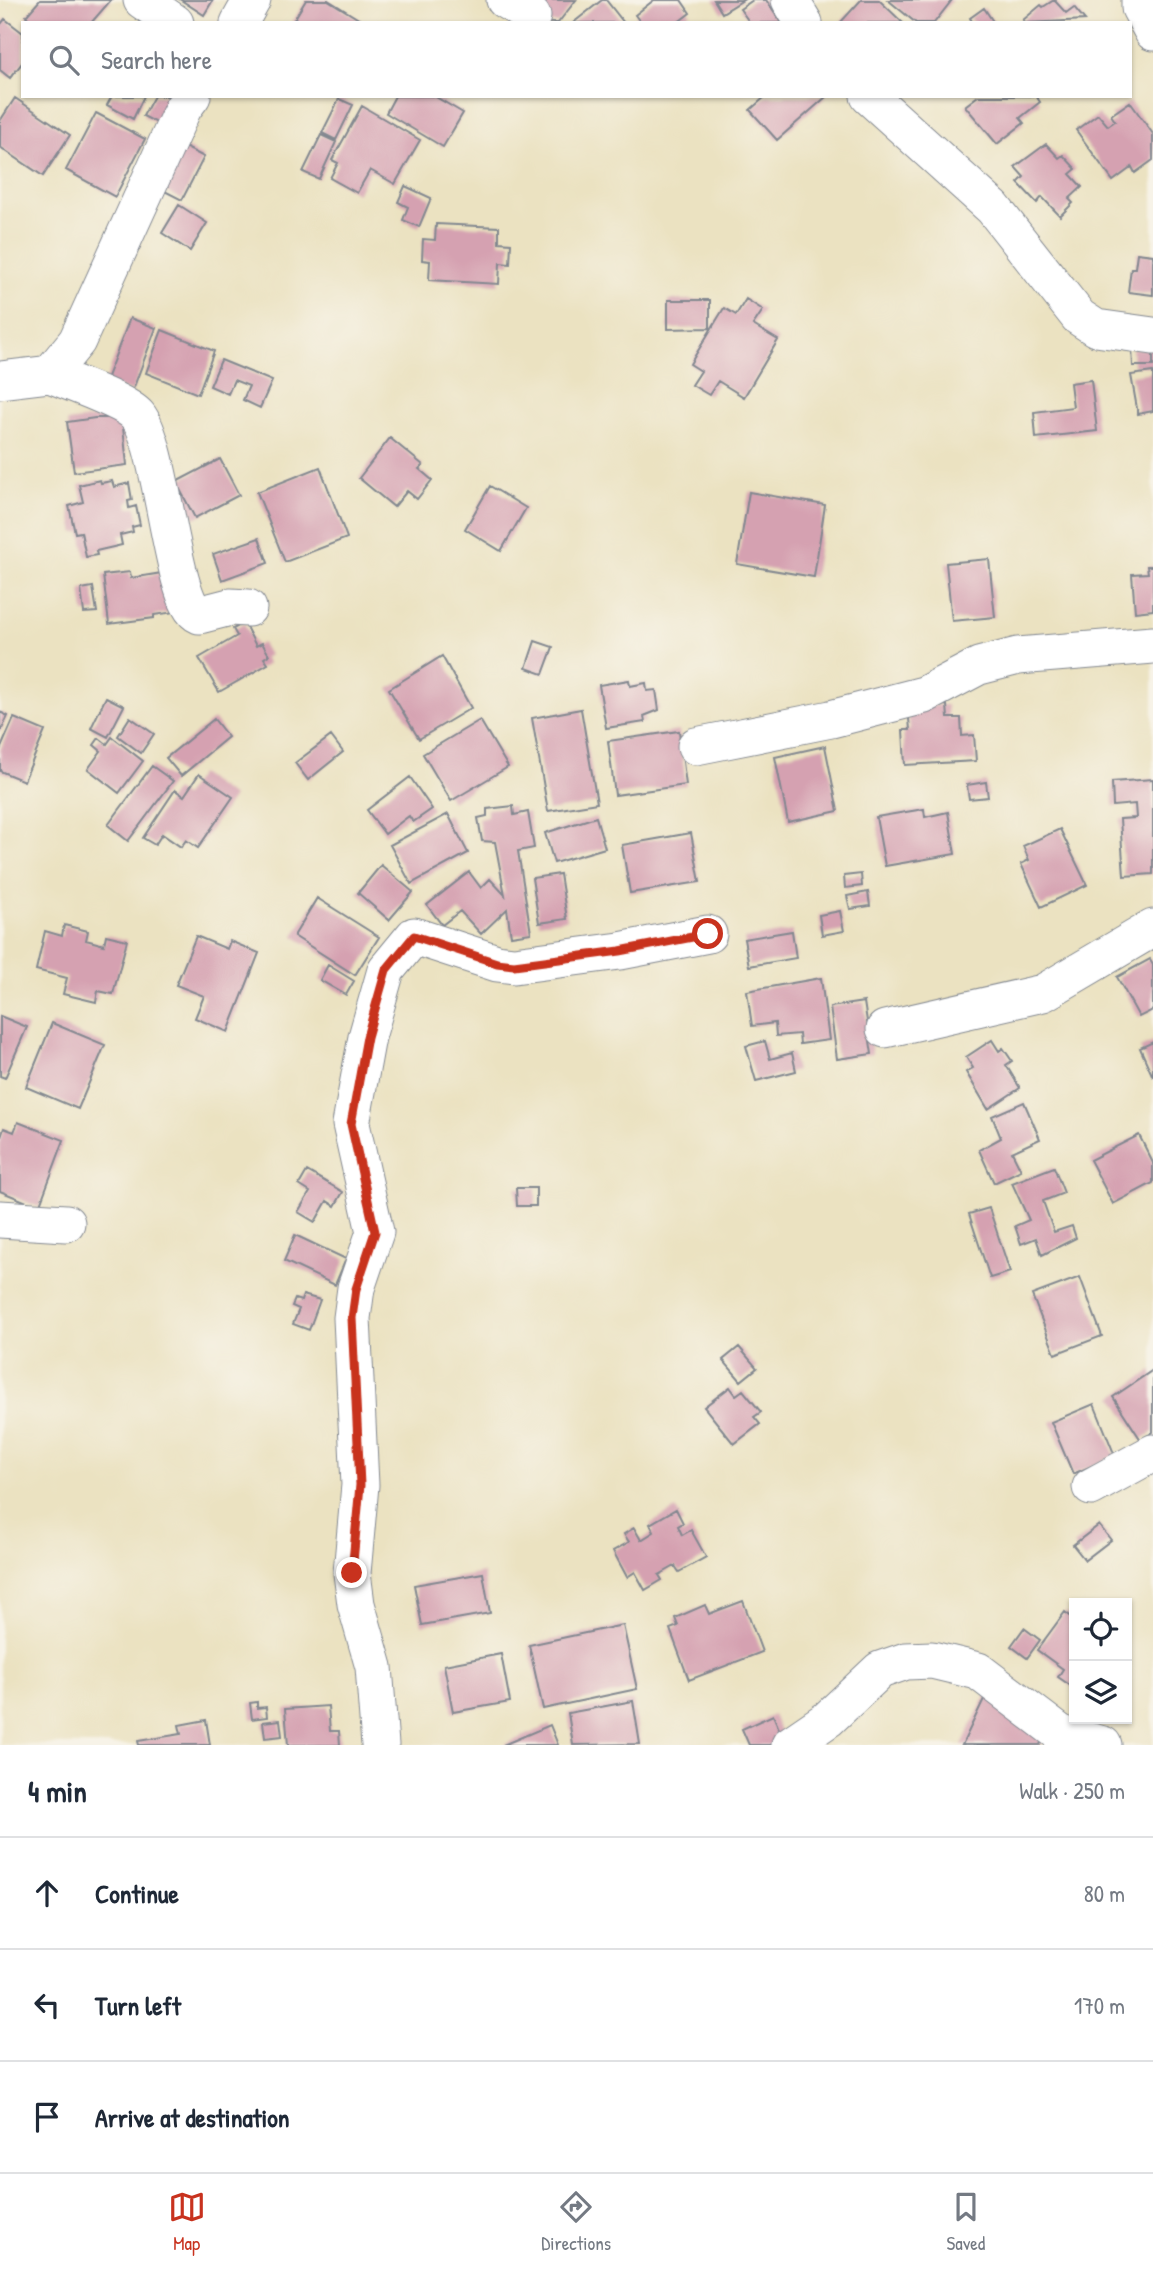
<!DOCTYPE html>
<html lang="en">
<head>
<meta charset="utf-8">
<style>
	body { margin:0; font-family:"Patrick Hand",sans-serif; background:#f2f2f3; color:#1f2937 }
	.controls { position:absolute; right:21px; bottom:21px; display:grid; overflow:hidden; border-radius:0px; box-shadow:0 2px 5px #0004 }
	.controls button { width:63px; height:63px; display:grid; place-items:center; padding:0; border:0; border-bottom:2px solid #e0e1e3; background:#fff; color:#1f2937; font:35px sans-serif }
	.stop { position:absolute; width:21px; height:21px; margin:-16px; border:5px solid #c8321e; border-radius:50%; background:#fff }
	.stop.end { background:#c8321e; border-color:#fff; box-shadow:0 2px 7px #0008 }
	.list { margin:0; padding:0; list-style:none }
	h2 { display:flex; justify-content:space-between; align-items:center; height:91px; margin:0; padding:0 28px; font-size:30px }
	h2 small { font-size:23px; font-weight:400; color:#747a83 }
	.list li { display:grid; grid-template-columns:46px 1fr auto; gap:21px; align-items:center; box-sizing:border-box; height:112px; padding:0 28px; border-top:2px solid #e0e1e3 }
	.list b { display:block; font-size:26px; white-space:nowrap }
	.list em { font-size:23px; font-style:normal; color:#747a83 }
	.icon { flex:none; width:38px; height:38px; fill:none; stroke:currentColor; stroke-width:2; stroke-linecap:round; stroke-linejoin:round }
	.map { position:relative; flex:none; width:1153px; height:1745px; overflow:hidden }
	.search { position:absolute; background:#fff; box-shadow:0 2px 5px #0004; left:21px; right:21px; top:21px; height:77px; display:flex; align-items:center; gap:18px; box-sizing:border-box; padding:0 24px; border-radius:0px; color:#747a83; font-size:26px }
	.sheet { height:427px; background:#fff }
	nav { display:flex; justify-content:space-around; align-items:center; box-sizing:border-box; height:98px; border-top:2px solid #e0e1e3; background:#fff; font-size:19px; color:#747a83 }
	nav a { display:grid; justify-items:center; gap:4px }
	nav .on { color:#c8321e }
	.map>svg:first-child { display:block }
	.building { fill:#d5a1b1 }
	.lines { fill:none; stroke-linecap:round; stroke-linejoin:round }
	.minor-casing { stroke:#838890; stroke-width:39 }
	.minor { stroke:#fff; stroke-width:37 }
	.route { stroke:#c8321e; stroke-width:9 }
</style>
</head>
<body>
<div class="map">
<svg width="1153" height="1745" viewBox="0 0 1153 1745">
	<rect width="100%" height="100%" fill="#f7f3e8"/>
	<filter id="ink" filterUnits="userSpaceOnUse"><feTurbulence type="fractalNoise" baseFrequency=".0143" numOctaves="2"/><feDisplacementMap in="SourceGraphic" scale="14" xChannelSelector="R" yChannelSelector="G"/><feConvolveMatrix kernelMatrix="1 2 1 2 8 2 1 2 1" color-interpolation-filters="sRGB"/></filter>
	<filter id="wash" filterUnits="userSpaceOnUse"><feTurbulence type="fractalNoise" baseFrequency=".00686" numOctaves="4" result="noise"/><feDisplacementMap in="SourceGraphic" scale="28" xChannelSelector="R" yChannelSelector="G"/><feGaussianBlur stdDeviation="1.57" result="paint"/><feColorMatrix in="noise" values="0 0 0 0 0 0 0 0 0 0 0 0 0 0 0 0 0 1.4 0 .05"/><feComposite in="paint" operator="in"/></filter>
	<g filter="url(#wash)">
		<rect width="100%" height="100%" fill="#ebe2c1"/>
		<g id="blocks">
			<!-- building -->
			<path class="building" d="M40,0h71l-20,23h-58l-7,-7z
				M181,0h32l-9,15z
				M306,0h22l37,23h-73z
				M543,0h33l-18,23h-28l-4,-3z
				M602,0h4l18,23h-51z
				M654,0h27l9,13 -13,10h-36l-6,-8z
				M714,0h29l-21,13z
				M753,0h13l16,23h-32l-10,-14z
				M861,0h18l24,23h-63z
				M888,0h64l-18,23h-18z
				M1054,0l12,13 8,-6 11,13 -59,3 -3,-3 18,-15 2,2z
				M984,8l10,15h-21l-3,-5z
				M5,19l18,14v29l-13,16 -10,-8v-45z
				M112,96h32l-11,23 -26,-14z
				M154,96h19l-14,28 -16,-8z
				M395,96h39l29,17 -20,34 -57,-34z
				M766,96h61l-50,44 -27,-30z
				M978,96h58l4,6 -20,16 4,5 -27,21 -32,-38z
				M15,98l55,37 -27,41 -43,-29v-26z
				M339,99l14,6 -17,35 -14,-7z
				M1130,102l23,32v26l-18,13 -3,-6 -19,14 -37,-51 22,-16 10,12 7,-5 -4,-6z
				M362,106l58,34 -25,44 -25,-14 -13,23 -27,-15 8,-15 -6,-3z
				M96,113l49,26 -30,58 -49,-27z
				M321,135l15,7 -17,37 -16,-7z
				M169,139l35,18 -22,43 -35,-18z
				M1046,144l13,14 4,-3 13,14 -6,5 12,13 -13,12 4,4 -13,13 -18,-19 -5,6 -19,-20 6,-6 -9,-10z
				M405,186l26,12 -12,29 -16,-7 5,-13 -10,-5z
				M179,205l28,18 -17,28 -28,-18z
				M436,224l63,3v15l12,1 -1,21 -10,-1 -1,21 -70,-4 1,-19 -8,-1 1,-21 12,1z
				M1137,253l16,2v40l-25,-3 3,-24h4z
				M746,299l17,11 -10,15 25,15 -34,57 -26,-16 -9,14 -17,-10 9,-14 -11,-7 34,-56 12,7z
				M668,300h42v28l-42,1z
				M130,318l26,10 -24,64 -27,-10z
				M162,330l52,21 -16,43 -52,-21z
				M1153,348v18h-20l-1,-17z
				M221,360l51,21 -12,27 -17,-8 6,-14 -15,-6 -6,14 -18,-8z
				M1153,372v39l-15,3 -7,-39z
				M1091,380l6,51 -61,7 -2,-26 39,-5 -3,-24z
				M95,418h27l5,47 -53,7 -7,-50z
				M390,438l33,27 -4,4 13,11 -15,19 -10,-8 -13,16 -35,-29z
				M220,459l19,36 -44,23 -19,-36z
				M320,467l27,71 -62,24 -28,-70z
				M100,480l1,3 11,-2 2,6 15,-4 3,17 -4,1 1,7 7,-2 4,19 -8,2 1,5 -13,3 2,10 -26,6 1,4 -11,2 -5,-25 -6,1 -6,-27 14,-4 -4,-17z
				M490,486l36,22 -25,43 -36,-22z
				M749,492l76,13 -11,72 -77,-13z
				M259,538l9,25 -46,17 -9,-26z
				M989,559l6,58 -43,4 -6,-58z
				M1147,566h6v44l-18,2 -3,-38 16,-1z
				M130,572l1,6 37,-6 7,40 -21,3v3l-45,6 -6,-49z
				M93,587l4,25 -13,1 -3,-24z
				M244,623l12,23 6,-3 7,12 -5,3 4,6 -49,28 -20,-34 38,-22 -4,-7z
				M535,641l18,6 -10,27 -17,-6z
				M442,656l29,52 -52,31 -30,-50z
				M629,680l1,6 16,-3 1,8 9,-1 3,20 -15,6 1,6 -39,6 -7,-43z
				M106,697l18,9 -16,31 -17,-9z
				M947,705l1,13h13l1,18 12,-1 2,26 -71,4 -2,-35h7l-2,-23z
				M581,709l16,94 -49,8 -16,-93z
				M0,712l8,4 -8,17z
				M130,717l24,17 -13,19 -23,-17z
				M14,718l31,13 -21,50 -24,-10v-21z
				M214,719l14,18 -47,39 -15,-18z
				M480,720l28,47 -57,34 -28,-47z
				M679,731l7,54 -71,10 -7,-54z
				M331,736l12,16 -35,28 -13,-17z
				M112,737l31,24 -24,32 -31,-24 13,-18 -7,-6 5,-7 8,6z
				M825,746l13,65 -50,11 -13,-65z
				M152,766l21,15 -45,60 -20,-16z
				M199,774l34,23 -35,51 -12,-8 -5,7 -19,-13 -7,11 -12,-7 32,-48 9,6z
				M410,777l22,32 -19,13 -4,-6 -24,18 -18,-24z
				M1153,779v95l-29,2 -4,-57 16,-1 -1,-14 -22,2 -1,-24z
				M986,782l2,15 -19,2 -2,-14z
				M513,806l1,9 14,-3 6,36 -16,3 13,82 -20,3 -4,-27 -26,25 -21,-23 -18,14 -15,-20 42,-33 12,16 9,-9 15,16 -10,-53 -13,-1 -4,-23 9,-2v-7z
				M924,809l1,8 23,-5 7,42 -70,12 -9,-49z
				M448,814l20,39 -57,31 -21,-39z
				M596,817l9,31 -51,15 -9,-30z
				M1060,829l27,56 -46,22 -20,-43 8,-4 -6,-14z
				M691,833l9,49 -70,11 -8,-48z
				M381,865l32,27 -24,28 -31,-27z
				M560,874l7,45 -28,4 -7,-45z
				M861,874l1,12 -17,2 -1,-12z
				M868,892l2,14 -20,3 -3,-13z
				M317,898l62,39 -24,38 -61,-39z
				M840,911l4,20 -22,4 -3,-20z
				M64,925l24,6 -2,9 18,5 2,-10 21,5 -14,54 -15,-3 -2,11 -33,-8 4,-16 -31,-8 9,-39 17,5z
				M792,931l4,27 -47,8 -5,-27z
				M196,936l31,13 3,-8 29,12 -31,79 -33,-14 9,-22 -28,-11z
				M1150,959l3,5v46l-14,7 -22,-40z
				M328,965l26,16 -8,14 -26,-15z
				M821,978l8,62 -29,4 -1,-10 -23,2 -1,-13 -23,3 -5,-35z
				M864,1002l8,52 -35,5 -7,-52z
				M0,1016l27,11 -22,51 -5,-2z
				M52,1023l53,22 -27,64 -52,-22z
				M992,1040l7,11 4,-3 9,13 -6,4 14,23 -32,21 -22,-37 7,-4 -7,-11z
				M765,1041l5,18 22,-6 4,18 -40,10 -10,-35z
				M1153,1042v35l-13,-29z
				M1024,1102l16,37 -28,13 9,18 -27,13 -15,-33 22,-12 -9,-22z
				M18,1122l46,18 -25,67 -39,-16v-51l4,-12 10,4z
				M1139,1135l14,28v20l-40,21 -23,-44z
				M1054,1167l10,26 -21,8 11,31 18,-6 4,12 -34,17 -6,-17 -15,6 -6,-18 14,-6 -17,-37z
				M307,1171l36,21 -8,14 -8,-5 -12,21 -17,-10 12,-20 -11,-7z
				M516,1188h20v18h-19z
				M989,1208l21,64 -20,6 -21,-64z
				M295,1235l51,24 -11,26 -51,-24z
				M1080,1277l22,59 -47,18 -23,-59z
				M303,1295l17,5 -11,30 -16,-6 6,-15 -7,-3 3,-7 6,2z
				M739,1347l18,21 -16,13 -18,-21z
				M1153,1370v62l-12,8 -28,-43z
				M730,1387l6,8 7,-5 18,22 -7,5 6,7 -26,20 -30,-37z
				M1094,1404l21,52 -42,18 -22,-52z
				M676,1509l7,14 -5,3 4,9 9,-5 15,27 -27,15 -4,-6 -16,9 3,5 -17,10 -10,-18 -8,5 -14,-26 16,-9 -5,-8 10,-6 7,12 13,-8 -4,-8z
				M1099,1525l12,15 -26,20 -12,-15z
				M483,1573l7,40 -68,12 -8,-40z
				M743,1601l19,51 -73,28 -19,-51 8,-3 -3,-8 30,-13 4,9z
				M1065,1612l9,7v69l-16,-11 5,-8 -26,-19z
				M623,1625l14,64 -94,20 -14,-64z
				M1024,1628l16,12 -13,18 -16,-12z
				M501,1654l9,48 -57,10 -9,-47z
				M993,1680l63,31 -16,34h-78z
				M633,1701l7,43 -67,1 -5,-32z
				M257,1702v6l9,-1 1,10 -15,2 -2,-16z
				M328,1706l2,25h9l1,14h-52l-3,-36z
				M773,1715l13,30h-37l-7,-16z
				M206,1720l4,25h-71l-1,-4 43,-7 -2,-9z
				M280,1720l2,16 -17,2 -2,-16z
				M550,1725l8,20h-55z"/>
		</g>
	</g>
	<g filter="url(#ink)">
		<use href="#blocks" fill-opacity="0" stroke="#838890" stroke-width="2"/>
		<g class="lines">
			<defs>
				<path id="minor" d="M142,0l33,23
					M505,0l27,16
					M790,0l14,23
					M1140,0v8l13,24
					M239,23l13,-23
					M869,96l124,112 86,109 17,11 57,8
					M50,374c19,8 77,28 88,42 25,31 34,189 61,199l31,-8 18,1
					M0,380l50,-6 27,-33 106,-233 9,-12
					M696,746l135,-27 93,-24 55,-29 39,-10 135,-11
					M885,1029l158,-36 110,-65
					M0,1219l66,4
					M1091,1487l62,-34
					M380,1745l-6,-78 -18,-63 -4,-31 8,-88 -8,-167 4,-30 19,-56 -24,-108 16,-87 19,-67 28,-34 83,27 17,2 106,-14 88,-17
					M790,1745l38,-26 52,-49 26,-9 26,-1 46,11 83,63 42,11"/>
			</defs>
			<!-- minor casing -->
			<use href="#minor" class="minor-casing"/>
			<!-- minor -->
			<use href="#minor" class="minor"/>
		</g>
	</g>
	<g class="lines" filter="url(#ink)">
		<!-- route -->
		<path class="route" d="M352,1573l8,-88 -8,-167 4,-29 19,-57 -24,-108 16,-87 19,-67 28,-34 83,27 17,2 106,-14 88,-17"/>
	</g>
</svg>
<div class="controls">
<button><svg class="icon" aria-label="locate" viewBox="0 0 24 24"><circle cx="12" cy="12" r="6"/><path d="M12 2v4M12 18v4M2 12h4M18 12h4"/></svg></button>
<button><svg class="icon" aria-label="layers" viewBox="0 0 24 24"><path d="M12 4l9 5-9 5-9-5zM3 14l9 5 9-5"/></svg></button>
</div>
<div class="stop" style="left:708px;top:934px"></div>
<div class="stop end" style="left:352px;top:1573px"></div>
<div class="search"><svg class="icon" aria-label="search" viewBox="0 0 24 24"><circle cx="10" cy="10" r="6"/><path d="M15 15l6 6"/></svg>Search here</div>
</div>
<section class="sheet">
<h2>4 min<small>Walk · 250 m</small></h2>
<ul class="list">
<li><svg class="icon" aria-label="ahead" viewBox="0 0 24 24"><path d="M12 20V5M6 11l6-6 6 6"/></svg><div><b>Continue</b></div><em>80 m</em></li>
<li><svg class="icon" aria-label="left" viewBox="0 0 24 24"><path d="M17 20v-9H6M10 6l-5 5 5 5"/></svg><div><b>Turn left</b></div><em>170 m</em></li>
<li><svg class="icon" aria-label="arrive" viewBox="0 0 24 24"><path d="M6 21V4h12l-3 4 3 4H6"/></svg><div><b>Arrive at destination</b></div></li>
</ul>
</section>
<nav>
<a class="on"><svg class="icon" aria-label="map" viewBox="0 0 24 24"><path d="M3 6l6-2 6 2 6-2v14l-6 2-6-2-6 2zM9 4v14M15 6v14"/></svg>Map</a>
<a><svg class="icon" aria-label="directions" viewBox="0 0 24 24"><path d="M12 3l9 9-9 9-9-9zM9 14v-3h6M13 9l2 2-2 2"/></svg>Directions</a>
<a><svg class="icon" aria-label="saved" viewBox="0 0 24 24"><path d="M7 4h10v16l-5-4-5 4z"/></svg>Saved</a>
</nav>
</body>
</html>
